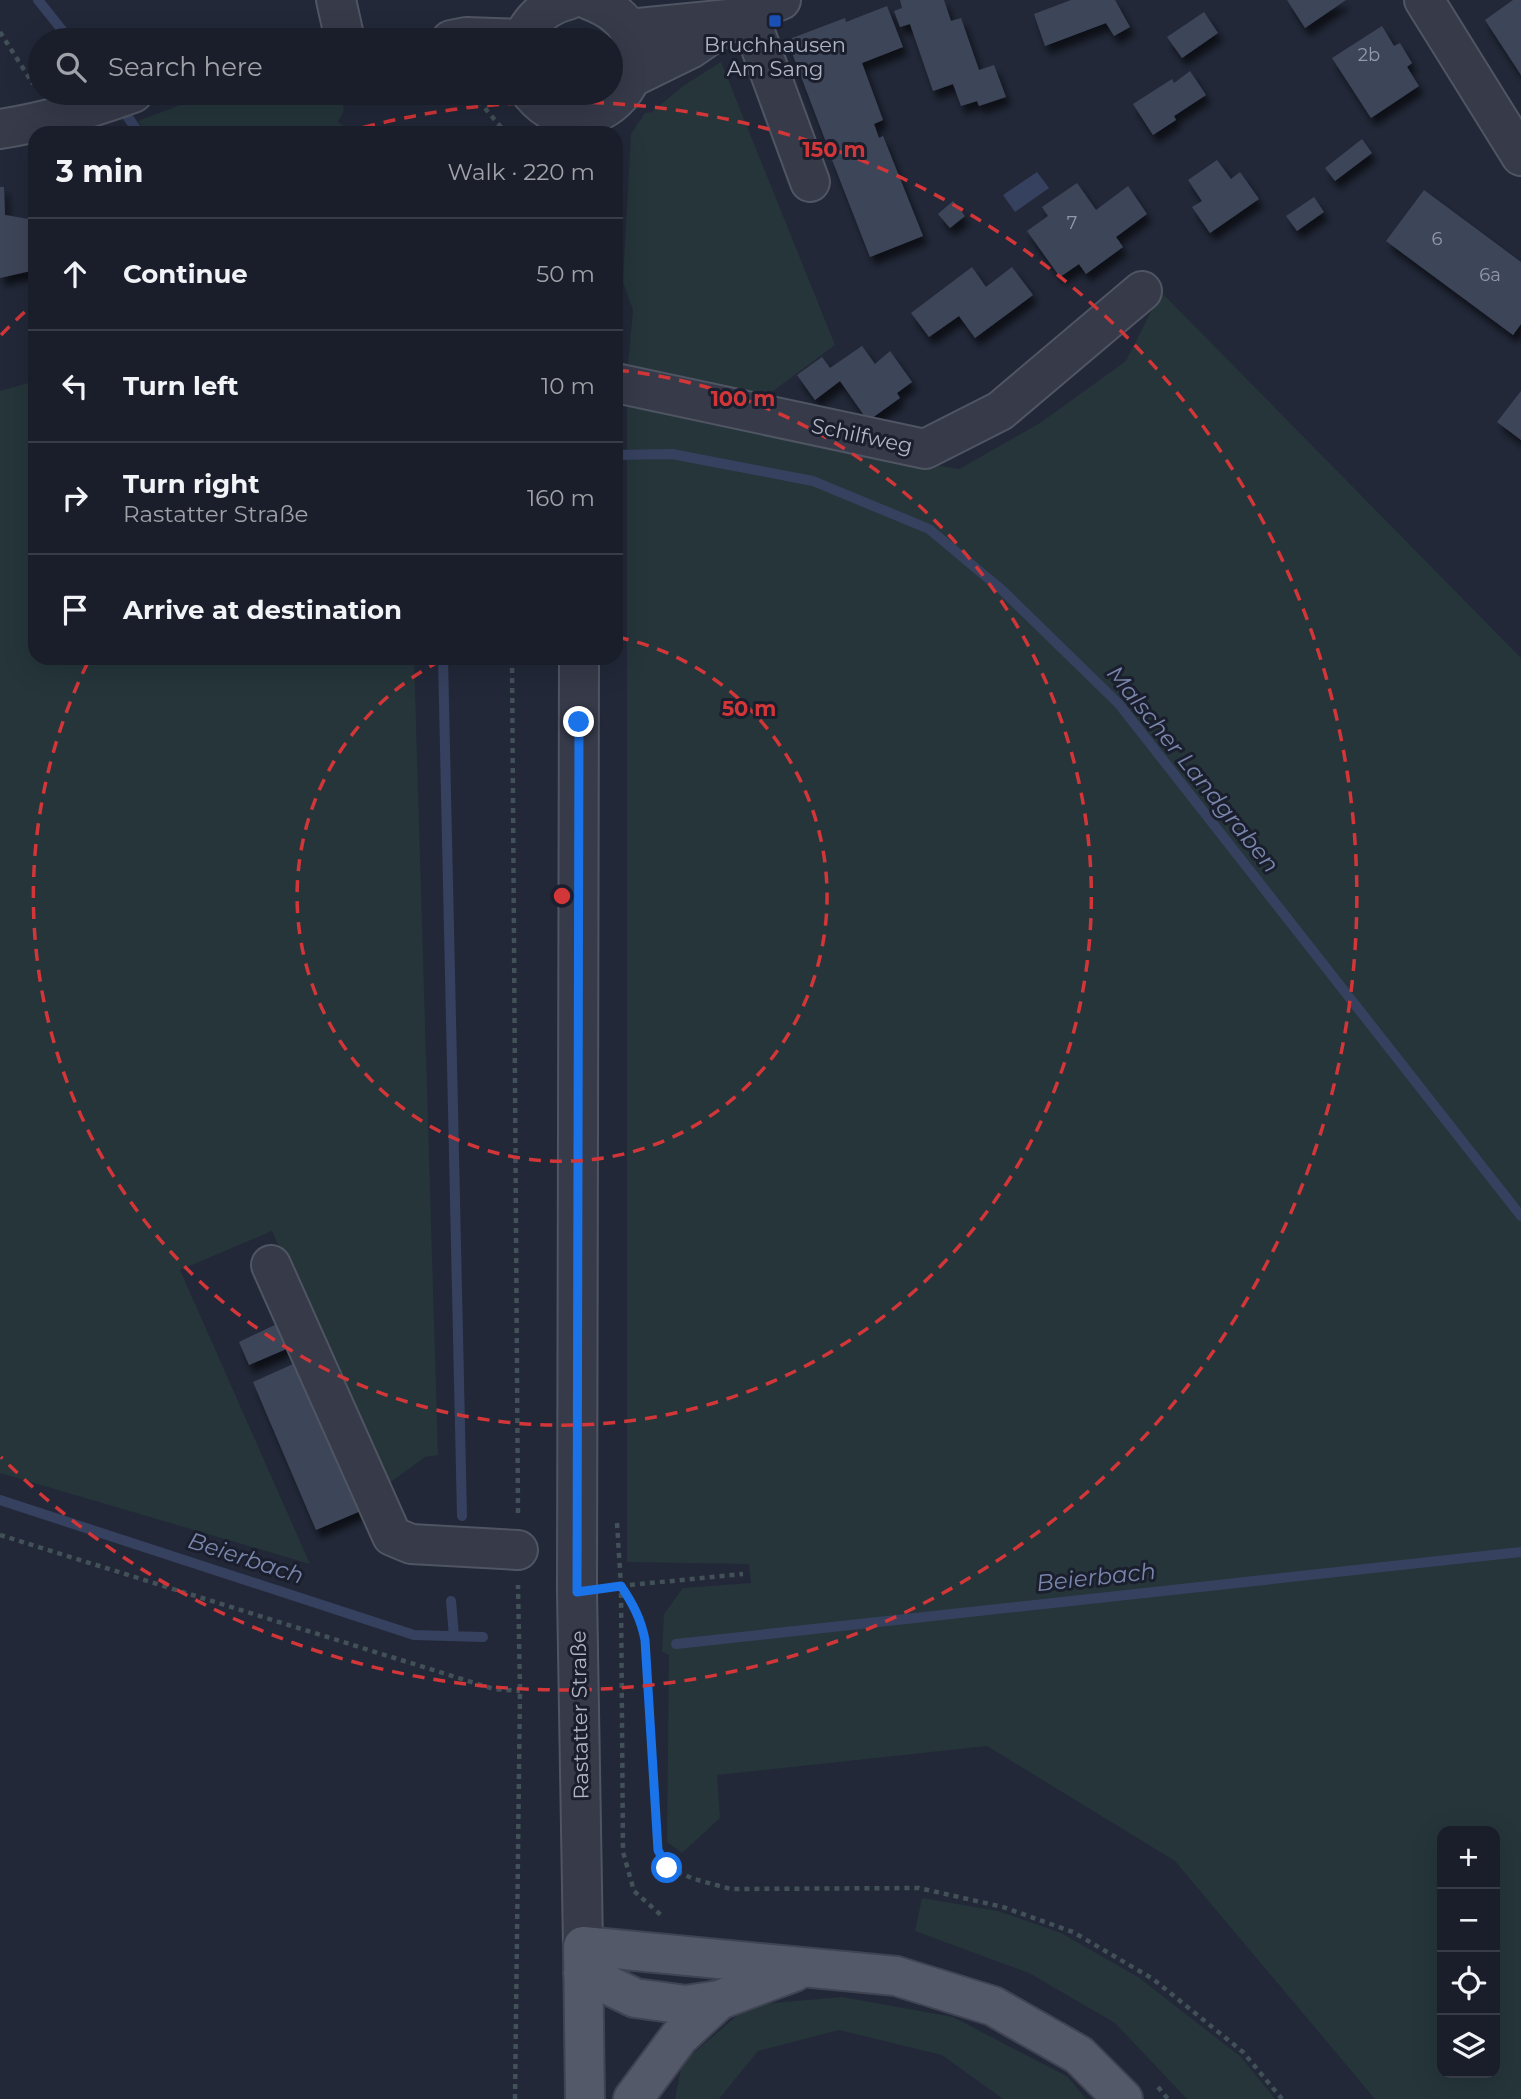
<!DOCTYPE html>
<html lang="en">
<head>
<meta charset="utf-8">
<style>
	body { margin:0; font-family:Montserrat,sans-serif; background:#272b36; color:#f1f3f6 }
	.controls { position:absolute; right:21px; bottom:21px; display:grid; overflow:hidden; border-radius:14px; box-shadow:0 7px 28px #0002 }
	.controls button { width:63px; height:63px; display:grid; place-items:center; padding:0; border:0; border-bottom:2px solid #383c47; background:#1a1e2a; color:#f1f3f6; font:35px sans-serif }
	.stop { position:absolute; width:21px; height:21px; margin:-16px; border:5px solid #1a73e8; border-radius:50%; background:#fff }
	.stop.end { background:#1a73e8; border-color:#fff; box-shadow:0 2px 7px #0008 }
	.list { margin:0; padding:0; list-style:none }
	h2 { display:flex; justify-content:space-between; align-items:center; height:91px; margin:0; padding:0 28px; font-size:30px }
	h2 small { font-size:23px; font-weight:400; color:#9fa2a8 }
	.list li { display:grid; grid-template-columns:46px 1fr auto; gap:21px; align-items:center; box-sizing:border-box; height:112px; padding:0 28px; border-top:2px solid #383c47 }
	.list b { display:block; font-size:26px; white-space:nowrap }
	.list p { margin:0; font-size:23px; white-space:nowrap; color:#9fa2a8 }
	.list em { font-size:23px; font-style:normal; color:#9fa2a8 }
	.icon { flex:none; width:38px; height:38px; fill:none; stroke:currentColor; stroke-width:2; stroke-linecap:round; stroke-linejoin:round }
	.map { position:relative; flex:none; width:1521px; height:2099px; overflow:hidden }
	.search { position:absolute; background:#1a1e2a; box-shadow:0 7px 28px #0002; left:28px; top:28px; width:595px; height:77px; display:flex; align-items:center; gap:18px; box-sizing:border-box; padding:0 24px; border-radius:38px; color:#9fa2a8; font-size:26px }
	.panel { position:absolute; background:#1a1e2a; box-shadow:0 7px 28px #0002; left:28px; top:126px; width:595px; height:539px; border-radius:21px }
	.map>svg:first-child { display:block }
	.green { fill:#25353a; fill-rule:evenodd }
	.water { fill:#36415f }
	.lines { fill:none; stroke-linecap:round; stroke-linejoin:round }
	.stream { stroke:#36415f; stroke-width:10 }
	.building { fill:#3e4558; filter:url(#shadow) }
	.minor-casing { stroke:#505563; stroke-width:42 }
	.major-casing { stroke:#3f4352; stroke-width:42 }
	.path { stroke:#425057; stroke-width:4.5; stroke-dasharray:5 5; stroke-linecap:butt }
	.minor { stroke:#363a49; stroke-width:38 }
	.major { stroke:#535969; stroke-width:38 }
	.route { stroke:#1a73e8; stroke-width:9 }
	.ring { fill:none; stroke:#d23638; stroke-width:3.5; stroke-dasharray:12 9 }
	.transit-dot { fill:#1a4fb4; stroke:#1b1f2d; stroke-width:2.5 }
	.labels { text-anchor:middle; stroke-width:6; stroke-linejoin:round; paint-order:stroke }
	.number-label { font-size:18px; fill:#9499aa }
	.poi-label { font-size:21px; fill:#b0b5c5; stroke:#1b1f2d }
	.street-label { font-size:21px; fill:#b0b5c5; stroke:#1b1f2d }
	.water-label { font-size:23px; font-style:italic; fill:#7986ac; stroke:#1b1f2d }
	.centre { fill:#d23638; stroke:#1b1f2d; stroke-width:3.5 }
	.ring-label { font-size:21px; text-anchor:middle; font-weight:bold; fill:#d23638; stroke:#1b1f2d; stroke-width:6; stroke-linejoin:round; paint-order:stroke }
</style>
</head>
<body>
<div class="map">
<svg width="1521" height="2099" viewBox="0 0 1521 2099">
	<defs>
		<filter id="shadow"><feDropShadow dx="4.5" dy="8" stdDeviation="3.5" flood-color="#0009"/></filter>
	</defs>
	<rect width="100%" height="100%" fill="#222838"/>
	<!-- green -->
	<path class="green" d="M721,62l114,283 -78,58 -130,-27 6,-66 -10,-28 8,-148 14,-21 7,-1 31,-26z
		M191,93h148l5,17 -6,12 17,11h-208l-9,-12 48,-18 -2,-8z
		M1161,292l360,366v1441h-146l-200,-238 -188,-115 -270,29 3,43 -38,35 -15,-11 2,-187 -7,-3 2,-38 19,-26 68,-5 -2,-19 -122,-2v-1158l264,54 68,11 81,-46 86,-62zM1442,1831h53v242h-53z
		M35,381v277h379l24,797 -13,2 -41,30 -112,-256 -92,39 130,294 -310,-91v-1082z
		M922,1898l76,13 63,22 77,44 103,80 34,42h-88l-72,-76 -86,-50 -114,-42z
		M842,1997l111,20 115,60 18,22h-83l-61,-44 -103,-25 -81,21 -39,48h-44l7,-36 67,-58z"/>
	<!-- water -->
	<path class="water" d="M1037,172l12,16 -34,24 -12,-17z"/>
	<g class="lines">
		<!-- stream -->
		<path class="stream" d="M38,0l32,40
			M120,106l19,27
			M616,455l56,-1 141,27 116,48 73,61 117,114 402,512
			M443,658l19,858
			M0,1500l414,135 69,2
			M451,1601l3,35
			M676,1644l845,-92"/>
	</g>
	<!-- building -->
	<path class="building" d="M900,0h44l7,21 10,-3 18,52 15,-5 12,32 -27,9 -2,-5 -16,5 -8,-22 -20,7 -23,-67 -10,3 -6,-16 8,-3z
		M1071,0h44l15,27 -16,9 -8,-13 -61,23 -11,-32z
		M1287,0h59l-41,28z
		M1513,0h8v75l-36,-55z
		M887,6l16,41 -41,16 21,57 -9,4 5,14 4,-2 40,100 -53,21 -39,-100 9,-4 -6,-14 -8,3 -39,-102 58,-22 1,4z
		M1204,12l14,21 -36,25 -15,-21z
		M1382,26l12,20 6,-3 12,20 -5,4 12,19 -48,32 -39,-60z
		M1190,71l16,24 -32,21 2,4 -23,15 -20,-31 39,-25 2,4z
		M1362,139l10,14 -37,28 -10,-13z
		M1217,160l14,19 9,-7 19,27 -49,34 -18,-26 10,-6 -14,-21z
		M1077,183l19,27 32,-24 19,28 -31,23 7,10 -37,27 -7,-10 -19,13 -33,-46 21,-15 -6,-9z
		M0,187h4l1,28 30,5v50l-35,8z
		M1424,190l97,72v62l-8,11 -127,-94z
		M1314,197l10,15 -27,19 -11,-15z
		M953,201l12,15 -15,12 -12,-14z
		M972,267l14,20 26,-20 21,28 -58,43 -16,-22 -30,21 -18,-24z
		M862,346l13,18 15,-13 22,31 -15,11 3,5 -32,23 -28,-40 -25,19 -18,-25 25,-18 8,11z
		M1521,391v49l-24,-18z
		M281,1322l10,25 -42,18 -10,-23z
		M300,1361l63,149 -47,20 -63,-148z"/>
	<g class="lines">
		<defs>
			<path id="minor" d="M336,0l9,40
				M1424,0l97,156
				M748,13l62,169
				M628,29l101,-10
				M451,40l15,-3 56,2
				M522,40c9,-21 23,-34 46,-40
				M633,77l57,-28 45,-31 46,-18
				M531,93c63,77 165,-54 58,-93
				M0,129c46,-7 89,-20 133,-36
				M616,383l309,66 75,-38 142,-120
				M579,658l-2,934 6,354
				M271,1265l121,271 19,8 107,6"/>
			<path id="major" d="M583,1973l52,25 51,7 33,-5 75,-28
				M585,2099l-2,-153 313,30 97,30 86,49 44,44
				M633,2099l46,-62 40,-37"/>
		</defs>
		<!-- minor casing -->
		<use href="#minor" class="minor-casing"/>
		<!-- major casing -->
		<use href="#major" class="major-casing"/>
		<!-- path -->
		<path class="path" d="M0,32l33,52
			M472,93l34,40
			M616,255l5,-65 -3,-28 2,-21
			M512,658l6,856
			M617,1523l4,63 2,266 11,39 28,25
			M0,1535l494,154 26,2
			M620,1586l123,-12
			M621,1587l15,21 9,32 13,210 10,18 26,11 37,10 188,-1 84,19 70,25 80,47 90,73 39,47
			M1158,2087l10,12
			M515,2099l5,-408 -2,-106"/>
		<!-- minor -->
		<use href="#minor" class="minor"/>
		<!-- major -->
		<use href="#major" class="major"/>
	</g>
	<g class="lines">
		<!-- route -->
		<path class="route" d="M579,722l-2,870 44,-6c12,18 20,33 24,54l13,210 9,18"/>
	</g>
	<!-- distance rings -->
	<g class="ring">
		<path d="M617 637A265 265 0 1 1 444 659"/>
		<path d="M617 370A529 529 0 1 1 89 660"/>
		<path d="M1 335A794 794 0 0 1 31 306M343 133A794 794 0 1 1 1 1457"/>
	</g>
	<!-- markers -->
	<rect class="transit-dot" x="768" y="14" width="14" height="14" rx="3.5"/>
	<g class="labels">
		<!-- number labels -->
		<g class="number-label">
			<text x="1369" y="61">2b</text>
			<text x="1072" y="229">7</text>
			<text x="1437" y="245">6</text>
			<text x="1490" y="281">6a</text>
		</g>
		<!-- poi labels -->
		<g class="poi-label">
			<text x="775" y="52">Bruchhausen<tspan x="775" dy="24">Am Sang</tspan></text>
		</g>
		<!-- street labels -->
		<g class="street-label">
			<text transform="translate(862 436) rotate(12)" y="7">Schilfweg</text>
			<text transform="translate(580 1715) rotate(-91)" y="7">Rastatter Straße</text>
		</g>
		<!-- water labels -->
		<g class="water-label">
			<text transform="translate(1193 769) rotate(51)" y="8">Malscher Landgraben</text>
			<text transform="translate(246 1558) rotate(18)" y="8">Beierbach</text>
			<text transform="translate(1096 1577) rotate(-6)" y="8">Beierbach</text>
		</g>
	</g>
	<circle cx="562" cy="896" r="10" class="centre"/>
	<g class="ring-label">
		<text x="834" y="157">150 m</text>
		<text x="743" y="406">100 m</text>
		<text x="749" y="716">50 m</text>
	</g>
</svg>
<div class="controls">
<button>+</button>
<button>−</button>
<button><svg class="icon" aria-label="locate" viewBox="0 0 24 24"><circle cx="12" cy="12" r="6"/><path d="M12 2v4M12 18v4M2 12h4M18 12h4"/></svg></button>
<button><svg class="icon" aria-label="layers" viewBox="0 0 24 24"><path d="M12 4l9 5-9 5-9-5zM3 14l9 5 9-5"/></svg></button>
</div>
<div class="stop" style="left:667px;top:1868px"></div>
<div class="stop end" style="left:579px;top:722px"></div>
<div class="search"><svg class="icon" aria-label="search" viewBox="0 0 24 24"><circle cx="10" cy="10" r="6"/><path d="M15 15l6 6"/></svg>Search here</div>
<section class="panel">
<h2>3 min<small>Walk · 220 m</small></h2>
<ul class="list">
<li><svg class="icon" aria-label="ahead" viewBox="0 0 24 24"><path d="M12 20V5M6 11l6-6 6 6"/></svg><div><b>Continue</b></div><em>50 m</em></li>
<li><svg class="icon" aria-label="left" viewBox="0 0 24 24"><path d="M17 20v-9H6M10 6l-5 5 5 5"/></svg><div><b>Turn left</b></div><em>10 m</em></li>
<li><svg class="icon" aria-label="right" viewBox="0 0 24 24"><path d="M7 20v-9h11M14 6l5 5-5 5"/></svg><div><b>Turn right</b><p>Rastatter Straße</p></div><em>160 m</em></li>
<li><svg class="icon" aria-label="arrive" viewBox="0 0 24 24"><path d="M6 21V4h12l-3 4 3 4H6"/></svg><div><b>Arrive at destination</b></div></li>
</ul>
</section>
</div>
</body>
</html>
